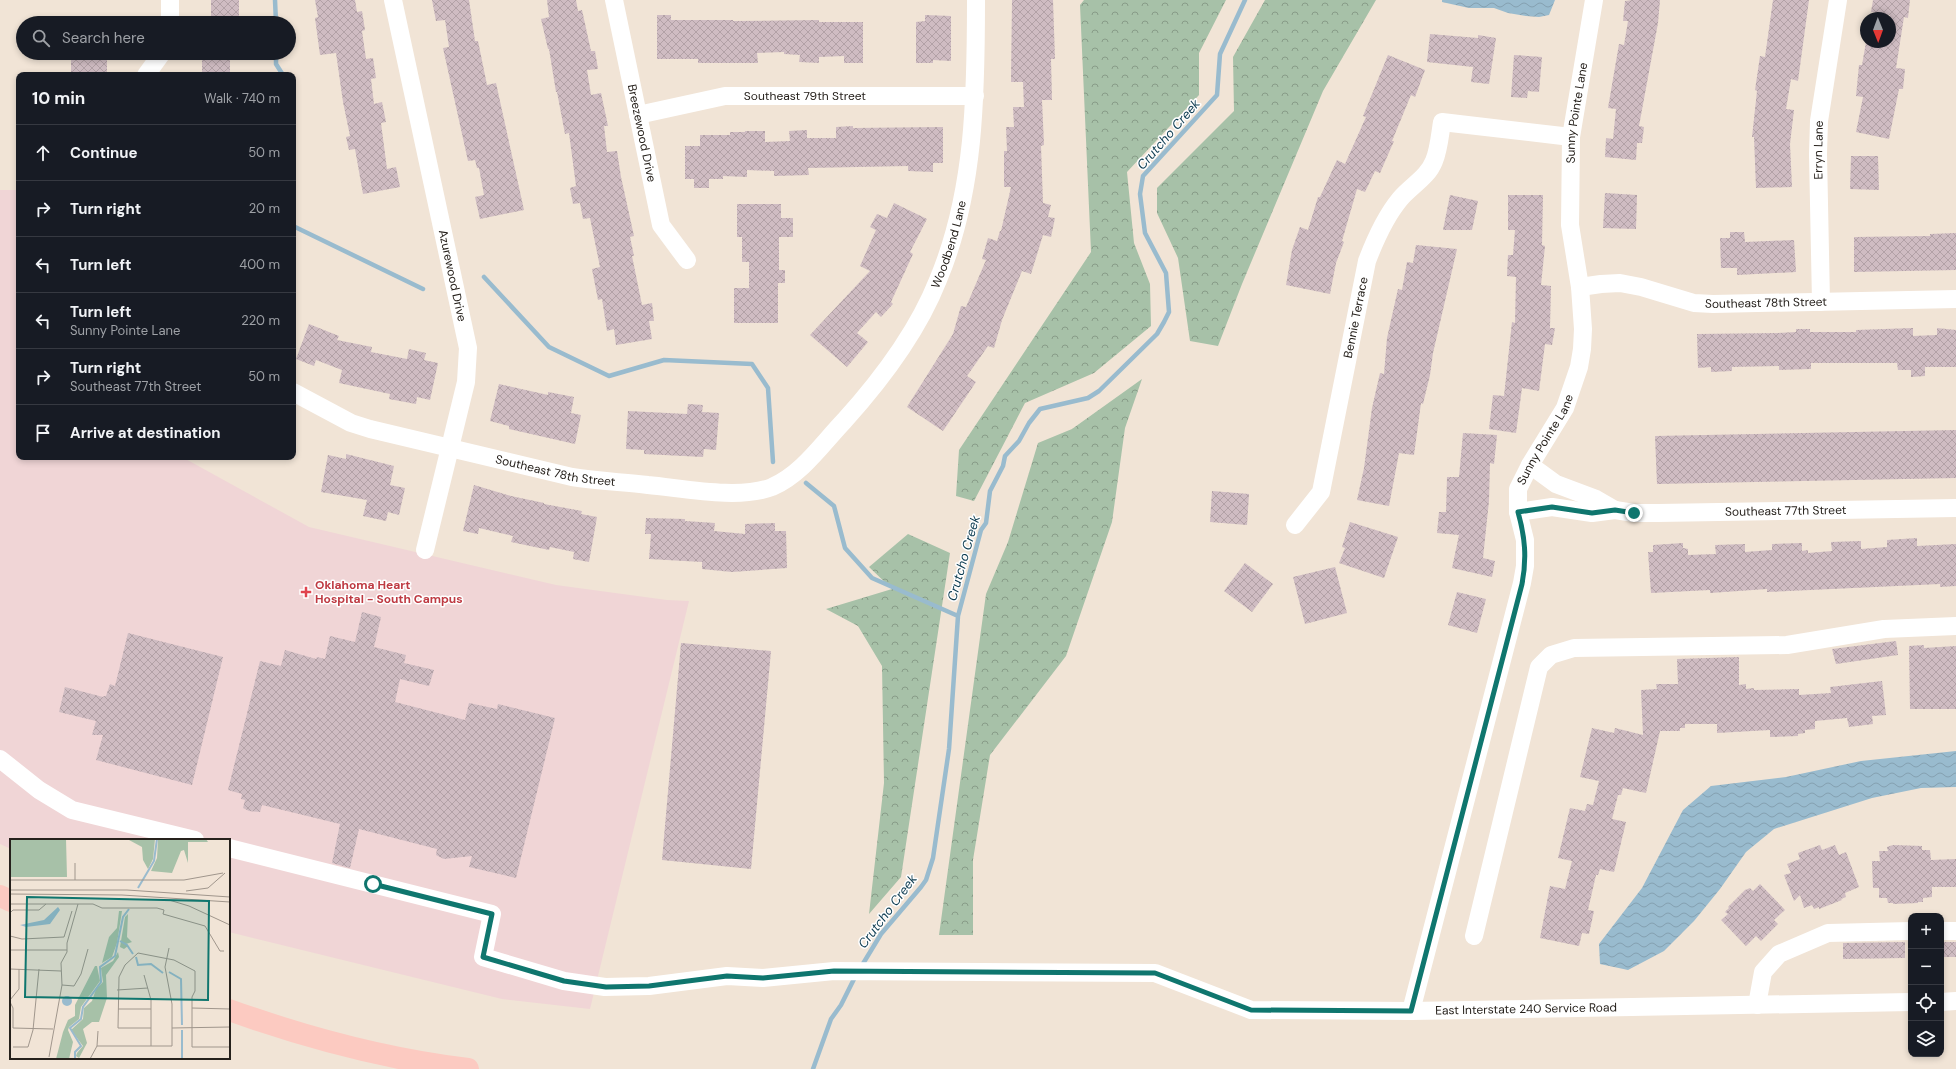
<!DOCTYPE html>
<html lang="en">
<head>
<meta charset="utf-8">
<style>
	body { margin:0; font-family:"DM Sans",sans-serif; background:#20242c; color:#f1f3f6 }
	.controls { position:absolute; right:12px; bottom:12px; display:grid; overflow:hidden; border-radius:8px; box-shadow:0 2px 6px #0003 }
	.controls button { width:36px; height:36px; display:grid; place-items:center; padding:0; border:0; border-bottom:1px solid #363941; background:#171b24; color:#f1f3f6; font:20px sans-serif }
	.compass { position:absolute; left:1860px; top:12px; width:36px; height:36px; border-radius:50%; background:#171b24; box-shadow:0 2px 6px #0003; rotate:179deg }
	.stop { position:absolute; width:12px; height:12px; margin:-9px; border:3px solid #0f766e; border-radius:50%; background:#fff }
	.stop.end { background:#0f766e; border-color:#fff; box-shadow:0 1px 4px #0008 }
	.list { margin:0; padding:0; list-style:none }
	h2 { display:flex; justify-content:space-between; align-items:center; height:52px; margin:0; padding:0 16px; font-size:17px }
	h2 small { font-size:13px; font-weight:400; color:#9ea1a6 }
	.list li { display:grid; grid-template-columns:26px 1fr auto; gap:12px; align-items:center; box-sizing:border-box; height:56px; padding:0 16px; border-top:1px solid #363941 }
	.list b { display:block; font-size:15px; white-space:nowrap }
	.list p { margin:0; font-size:13px; white-space:nowrap; color:#9ea1a6 }
	.list em { font-size:13px; font-style:normal; color:#9ea1a6 }
	.icon { flex:none; width:22px; height:22px; fill:none; stroke:currentColor; stroke-width:2; stroke-linecap:round; stroke-linejoin:round }
	.map { position:relative; flex:none; width:1956px; height:1069px; overflow:hidden }
	.search { position:absolute; background:#171b24; box-shadow:0 2px 6px #0003; left:16px; top:16px; width:280px; height:44px; display:flex; align-items:center; gap:10px; box-sizing:border-box; padding:0 14px; border-radius:22px; color:#9ea1a6; font-size:15px }
	.panel { position:absolute; background:#171b24; box-shadow:0 2px 6px #0003; left:16px; top:72px; width:280px; height:388px; border-radius:8px }
	.map>svg:first-child { display:block }
	.medical { fill:#f0d5d6 }
	.forest { fill:url(#forest-crowns) }
	.water { fill:url(#water-waves) }
	.lines { fill:none; stroke-linecap:round; stroke-linejoin:round }
	.stream { stroke:#99bbce; stroke-width:4.5 }
	.building { fill:url(#building-cross-hatch) }
	.minor { stroke:#fff; stroke-width:18 }
	.motorway { stroke:#fccac1; stroke-width:22 }
	.route { stroke:#0f766e; stroke-width:5 }
	.health-dot { fill:#e0444e; stroke:#fff; stroke-width:1.5 }
	.labels { text-anchor:middle; stroke-width:3; stroke-linejoin:round; paint-order:stroke }
	.street-label { font-size:12px; fill:#26211c; stroke:#fff }
	.health-label { font-size:12px; font-weight:bold; fill:#be3a42; stroke:#fff; text-anchor:start }
	.water-label { font-size:13px; font-style:italic; fill:#0c3b50; stroke:#fff }
	.inset-river { fill:none; stroke:#99bbce; stroke-width:2 }
	.inset-road { fill:none; stroke:#a0968c; stroke-width:1 }
	.view { fill:#0f766e; fill-opacity:0.15; stroke:#0f766e; stroke-width:2 }
	.inset-edge { fill:none; stroke:#26211c; stroke-width:2 }
</style>
</head>
<body>
<div class="map">
<svg width="1956" height="1069" viewBox="0 0 1956 1069">
	<defs>
		<pattern id="forest-crowns" width="20" height="18" patternUnits="userSpaceOnUse"><rect width="20" height="18" fill="#a7c1a8"/><path d="M2 6a3 3 0 1 1 6 0M12 15a3 3 0 1 1 6 0" fill="none" stroke="#889c88"/></pattern>
		<pattern id="water-waves" width="16" height="10" patternUnits="userSpaceOnUse"><rect width="16" height="10" fill="#99bbce"/><path d="M0 5q4-4 8 0t8 0" fill="none" stroke="#84a0b0"/></pattern>
		<pattern id="building-cross-hatch" width="8" height="8" patternUnits="userSpaceOnUse"><rect width="8" height="8" fill="#cfbcc2"/><path d="M0 0l8 8M0 8l8-8" fill="none" stroke="#b2a1a6"/></pattern>
	</defs>
	<rect width="100%" height="100%" fill="#f1e4d6"/>
	<!-- medical -->
	<path class="medical" d="M0,190h19v267h163l127,70 247,58 111,15 22,1 -99,408 -88,-10 -273,-67v-92h-218v9l-11,-5z"/>
	<!-- forest -->
	<path class="forest" d="M1084,0h142l-27,53v42l-72,77 7,71 16,41 1,42 -57,47 -69,30 -51,98 -18,-5 3,-46 132,-198 -11,-247z
		M1265,0h111l-53,91 -81,193 -24,62 -28,-5 -12,-83 -21,-45v-25l77,-77 -1,-54z
		M1142,379l-17,49 -13,94 -46,134 -76,99 -17,105v75h-34l47,-341 22,-52 30,-99 34,-14z
		M908,534l42,19 -49,324 -32,37 15,-131 -2,-117 -24,-40 -32,-17 66,-20 -23,-22z"/>
	<!-- water -->
	<path class="water" d="M1442,0h113l-6,15 -10,2 -13,-1 -18,-3 -14,-5h-25l-27,-6z
		M1956,751v36l-35,1 -49,10 -98,31 -28,23 -26,37 -26,32 -30,30 -36,19 -28,-6 -1,-20 43,-56 41,-78 28,-24 75,-9 75,-16z"/>
	<g class="lines">
		<!-- stream -->
		<path class="stream" d="M275,0l1,23
			M276,53v11l7,11
			M293,226l130,63
			M484,277l65,70 60,29 55,-16 88,4 16,24 5,74
			M806,483l28,23 11,42 27,30 86,38
			M861,967l20,-33 40,-47 5,-7 7,-22 16,-109 9,-133 23,-86 5,-7 4,-32 13,-25 2,-10 14,-15 10,-18 11,-14 48,-11 11,-7 58,-57 7,-12 5,-10 -3,-39 -21,-40 -5,-39 3,-18 74,-81 3,-41 25,-54
			M813,1069l18,-50 10,-14 15,-30"/>
	</g>
	<!-- building -->
	<path class="building" d="M211,0h28v23h-28z
		M315,0h40l2,12 5,-1 3,19 -3,1 4,28 7,-1 3,20 -5,1 3,25 8,-2 4,20 -5,1 6,46 9,-2 4,20 -37,7 -8,-45 -6,1 -3,-13 4,-1 -7,-34 -7,-49 -16,2 -5,-37 3,-1z
		M432,0h37l6,41h3l9,44 9,-2 28,127 -44,9 -5,-22 9,-2 -5,-27h-2l-2,-8 -7,1 -25,-113 6,-1 -4,-27 -9,1z
		M547,0h29l2,11 4,-1 9,41h4l3,18 -11,1 4,25 10,-2 7,33h-4l3,26 10,-1 4,26 13,59 -4,1 4,19h-2l10,49 10,-2 2,18h-5l3,18 -36,6 -2,-16 -7,2 -5,-32 -4,1 -6,-31 8,-2 -10,-49 -7,1 -3,-16 -7,1 -3,-16 6,-2 -7,-53 -4,1 -8,-42h-1l-7,-43h-1l-7,-30 8,-2z
		M1012,0h41l2,59h-4l1,41h-10l2,45 -3,1 2,57 8,2 -3,12 7,1 -4,19 -8,-2 -12,39 -9,-3 -20,49 -8,28 -6,-2 -21,30 9,6 -33,49 -36,-24 46,-73 8,-28 5,1 20,-47 -4,-1 6,-21 9,3 3,-10h1l10,-44h-7v-36h3l-1,-24h8l-1,-20h11l-1,-25h-12z
		M1632,0h28l-2,23 -19,103 5,1 -2,16h-5l-1,17 -31,-3 1,-19 7,1 3,-30 -8,-1 11,-64 5,1 4,-24h-5l2,-20z
		M1773,0h36l-11,81 -7,-2 -5,30 8,1 -4,34 2,43 -36,1 -2,-51h-2l5,-46 -2,-1 5,-34 5,1z
		M1873,0h37l-2,18 -4,-1 -8,51 9,1 -2,20h-4l-10,50 -33,-7 7,-35 -7,-1 3,-31h3l4,-23h24v-27l-19,-3z
		M657,15h14v5h62v1l86,-1v2h44v41h-19v-7l-25,1v6l-20,-1 1,-7 -16,-1v-2l-27,1 1,10h-60v-4h-41z
		M925,15l26,1v45l-18,-1v3h-17v-41l9,-1z
		M1430,34l48,4v-3l18,3 -7,46 -18,-2 2,-15 -46,-5z
		M71,53h36v22h-36z
		M1388,55l37,15 -10,27 -4,-2 -19,46h2l-14,32 -5,-2 -10,21 -8,-3 -15,52 2,1 -8,21 -6,31 -44,-9 6,-35 8,-23 8,3 10,-33h2l17,-37 8,4 21,-47 -3,-1z
		M1514,55l28,2 -3,35 -11,-1 -1,7 -16,-1z
		M202,60h28v15h-28z
		M853,126v2l90,-1v36h-10v9l-25,-1v-5l-100,2 1,7 -35,1v-5l-27,-1v7l-24,-1v3h-14v9h-15v-9h-9v-33h15v-11h30v-3h15v-1h20v11l25,-1 -1,-10 18,-1v8h29v-11z
		M1851,156h27l1,34 -29,-1z
		M1605,193l32,2 -1,34 -33,-1z
		M1450,195l28,6 -6,29h-29z
		M1508,195h35l-1,50 3,1 -4,39 10,1 -1,42h5l-3,17 -7,-1 -6,47 -17,-3 -6,45 -27,-4 4,-34 11,1 8,-74 3,1 1,-46 -9,-1 1,-21h5l2,-25h-7z
		M894,203l33,16 -17,33 3,2 -22,48 2,2 -12,13 -5,-5 -19,21 11,9 -21,25 -37,-32 60,-64 -10,-5 16,-36 -6,-3 7,-13 10,4z
		M737,204h44v14h12v19h-14v33h6v13h-7v40h-44v-35h15v-26h-7v-25h-5z
		M1730,232h14l1,10 49,-2 2,32 -59,3v-7h-16l-1,-30h10z
		M1956,233v37l-102,2v-35l76,-1v-2z
		M1416,245l41,4 -24,104 -3,22 -7,29 -2,-1 -7,52 -15,-2 -10,53 -32,-6 7,-32 8,-60 8,-35 4,1 3,-36 11,-49 4,1 5,-28 6,1z
		M309,324l30,12 -2,4 35,7 -1,5 36,7 2,-10 17,4 -2,7 14,3 -8,37 -13,-3 -1,7 -27,-5 1,-5 -51,-11 3,-13 -26,-10 -2,6 -18,-7z
		M1913,328v8l24,-1v-7l19,2v37h-31v9l-14,1v-7h-13l-1,-7h-86v6l-32,1v-4l-47,1v4l-21,1v-5l-13,1 -1,-34 81,-1 18,-1v-3h14v3h46v-2z
		M499,384l49,11v-3l26,5 -3,16 10,2 -6,29 -66,-15v-3l-19,-5z
		M688,404l15,1 -1,7 17,1 -3,37 -12,-1 -1,8 -59,-3v-4l-18,-1 2,-38 59,3z
		M1956,430v48l-299,6 -2,-48z
		M1463,433l34,2 -3,29 -4,-1 -1,38 -6,57 12,3 -3,16 -40,-9 7,-33 -22,-2 2,-21h7l1,-35h12z
		M346,454l48,12 -4,19 15,3 -6,27 -11,-3 -2,9 -23,-5 4,-16 -46,-8 7,-37 18,4z
		M474,485l37,11 33,7v1l38,7 -1,3 16,3 -8,45 -16,-3 1,-7 -24,-5 -1,3 -38,-8 2,-6 -34,-8 -1,6 -15,-3z
		M1212,491l37,3 -2,31 -37,-3z
		M646,518l39,1v2l30,2 -1,8 31,3v-10l30,-1v8h11l1,37 -55,4 -30,-3v-7l-53,-3 2,-25h-6z
		M1350,522l48,15 -14,41 -45,-15 6,-15 -3,-1z
		M1917,538v8l39,-2v42l-16,1v-3l-173,8v-3l-57,4v-3l-59,3 -3,-41h5v-7l30,-2v5l5,1v6l28,-1 -1,-9 30,-1v8l27,-2v-6l30,-1v8l6,-1v3l24,-2 -1,-9 30,-1v8l26,-2v-7z
		M1245,563l28,21 -21,28 -28,-21z
		M1335,567l12,46 -42,11 -12,-47z
		M1457,592l29,7 -9,34 -29,-8z
		M362,612l19,5 -7,30 32,8 -2,8 30,7 -5,16 -29,-7 -5,23 70,18 4,-17 28,6 1,-5 57,14 -39,160 -47,-11 3,-11 -28,3 -8,-4 1,-6 -78,-20 -9,39 -18,-5 8,-39 -78,-19 -2,7 -11,-1 -6,-3 2,-8 -4,-1 1,-5 -14,-4 32,-129 21,5 4,-16 31,9 1,-2 8,2 5,-23 25,6z
		M128,633l95,24 -31,128 -96,-25 7,-25h-11l4,-14 -37,-9 6,-25 38,10 1,-1h2l4,-12 5,2z
		M1896,641l2,14 -62,9 -4,-15z
		M681,643l90,8 -20,218 -89,-9z
		M1924,645v3l32,-2v63h-46l-1,-63z
		M1739,657v28l7,-1v5l8,-1v2l45,-1v6l32,-2 -1,-6 52,-6 4,34 -14,1 1,8 -24,3 -2,-9 -32,3v8l-10,1v3l-7,1v2l-28,1v-7l-53,3v-9h-32v4h-5v3h-20l-14,62 -23,-5 -2,7h-3l-6,24 14,3 -12,50 -14,-3 -2,6h-2l-8,35 6,1 -5,23 -7,-1 -3,13 -39,-8 10,-52 15,3 7,-28 -14,-3 12,-50 15,3 2,-7 6,1 6,-24 -19,-4 12,-49 22,5 1,-5 28,7 -2,-45 16,-1 -1,-5h22l-1,-25z
		M1820,845l2,5 13,-5 4,10 7,-3 13,35 -14,6 1,4 -5,2 1,1 -23,9v-2l-5,2 -2,-4 -8,3 -4,-13 -6,6 -10,-26 7,-2 -4,-9 13,-5 -2,-6z
		M1893,845l29,1v4h8l1,10 25,-1v28h-24v10l-9,1v4h-5v1l-25,1v-1h-5l-1,-5h-8v-10h-6l-1,-27h8l-1,-10h9l-1,-4z
		M1760,884l25,26 -11,10 4,4 -17,17 -5,-5 -10,10 -25,-26 7,-6 -3,-2 4,-4 -1,-1 17,-17 5,-2 3,3z
		M1905,942v16l-62,1v-16z
		M1941,942h15v15h-15z"/>
	<g class="lines">
		<!-- minor -->
		<g class="minor">
			<path d="M170,0v23"/>
			<path id="s1" d="M393,0l75,348 -2,34 -41,168"/>
			<path id="s2" d="M614,0l47,225 26,35"/>
			<path d="M146,75l16,-22"/>
			<path id="s3" d="M638,115l87,-19h250"/>
			<path id="s4" d="M1580,287l21,-3 19,-1 21,4 53,16 19,1 243,-5"/>
			<path id="s5" d="M1821,302l-3,-148 1,-33 19,-121"/>
			<path id="s6" d="M293,392l58,31 19,6 202,48c25,4 50,5 76,8 34,3 91,15 124,2 30,-13 50,-43 72,-66 38,-42 73,-88 94,-141 37,-88 38,-186 38,-280"/>
			<path d="M1530,465l26,19 40,15 19,11"/>
			<path id="s7" d="M1518,512l34,-5 40,6 23,-3 19,3h24l298,-5"/>
			<path id="s8" d="M1295,525l26,-33 46,-231c8,-21 18,-44 33,-62 11,-13 28,-22 34,-38 5,-12 6,-27 8,-39l129,15"/>
			<path d="M0,759l39,31 33,20 123,30"/>
			<path id="s9" d="M229,848l263,66 -9,43 81,24 41,6 44,-1 78,-10 36,2 71,-7 321,2 96,37 160,1 500,-9"/>
			<path d="M1941,931h15"/>
			<path d="M1474,936l65,-269 12,-12 23,-7 213,-3 97,-16 72,-3"/>
			<path d="M1941,1002l15,-1"/>
			<path d="M1757,1005l6,-33 16,-18 49,-21 83,-2"/>
			<path id="s10" d="M1411,1011l111,-428 3,-17v-26l-7,-28v-23l12,-24 35,-57 14,-41 3,-18 1,-20 -3,-42 -10,-62 1,-88 23,-137"/>
		</g>
		<!-- motorway -->
		<path class="motorway" d="M0,896l11,5
			M229,1010c78,28 156,49 239,59"/>
	</g>
	<g class="lines">
		<!-- route -->
		<path class="route" d="M373,884l119,30 -9,43 81,24 42,6 43,-1 78,-10 36,2 71,-7 321,2 96,37 160,1 111,-427c5,-26 3,-47 -4,-72l34,-5 40,6 23,-3 19,3"/>
	</g>
	<!-- markers -->
	<path class="health-dot" d="M304 586h4v4h4v4h-4v4h-4v-4h-4v-4h4z"/>
	<g class="labels">
		<!-- street labels -->
		<g class="street-label">
			<text dy="4" stroke="none"><textPath href="#s3" startOffset="169">Southeast 79th Street</textPath></text>
			<text dy="4" stroke="none"><textPath href="#s10" startOffset="930">Sunny Pointe Lane</textPath></text>
			<text dy="4" stroke="none"><textPath href="#s2" startOffset="136">Breezewood Drive</textPath></text>
			<text dy="4" stroke="none"><textPath href="#s5" startOffset="152">Erryn Lane</textPath></text>
			<text dy="4" stroke="none"><textPath href="#s6" startOffset="801">Woodbend Lane</textPath></text>
			<text dy="4" stroke="none"><textPath href="#s1" startOffset="282">Azurewood Drive</textPath></text>
			<text dy="4" stroke="none"><textPath href="#s4" startOffset="189">Southeast 78th Street</textPath></text>
			<text dy="4" stroke="none"><textPath href="#s8" startOffset="220">Bennie Terrace</textPath></text>
			<text dy="4" stroke="none"><textPath href="#s10" startOffset="594">Sunny Pointe Lane</textPath></text>
			<text dy="4" stroke="none"><textPath href="#s6" startOffset="276">Southeast 78th Street</textPath></text>
			<text dy="4" stroke="none"><textPath href="#s7" startOffset="269">Southeast 77th Street</textPath></text>
			<text dy="4" stroke="none"><textPath href="#s9" startOffset="1370">East Interstate 240 Service Road</textPath></text>
		</g>
		<!-- health labels -->
		<g class="health-label">
			<text x="315" y="589">Oklahoma Heart<tspan x="315" dy="14">Hospital - South Campus</tspan></text>
		</g>
		<!-- water labels -->
		<g class="water-label">
			<text transform="translate(1168 134) rotate(-49)" y="5">Crutcho Creek</text>
			<text transform="translate(963 558) rotate(-74)" y="5">Crutcho Creek</text>
			<text transform="translate(887 911) rotate(-53)" y="5">Crutcho Creek</text>
		</g>
	</g>
	<!-- overview -->
	<g transform="translate(10 839)">
		<rect width="220" height="220" fill="#f1e4d6"/>
		<path d="M0,0h56l1,38h-57zM145,0l-2,20 -5,10 -5,-9 -1,-13 -13,-7zM196,0l2,3h-20v21l-4,-13 -3,1 -9,22 -21,-2 6,-13 1,-18zM109,72h3l-5,32 -5,14 -10,6 7,-26 8,-9zM118,75l-1,23 5,5 -6,2 2,2 -4,3 -4,-2 5,-30zM108,113l1,5 -13,18 1,23 -8,24h-7l-9,7 4,14 -8,15 -3,-2 1,-3 6,-7 -12,-16 12,-11 1,-11 8,-7 4,-12 7,-7 -2,-14 12,-7zM85,127h2l3,15 -19,26 -2,12 -10,8 -1,3 5,12 -4,17h-13l7,-27 5,-12 7,-4v-11z" fill="#a7c1a8"/>
		<path d="M48,68l2,3 -10,14 -24,3 -6,-2 24,-5zM52 162a5 5 0 1 1 10 0a5 5 0 1 1-10 0Z" fill="#99bbce"/>
		<path class="inset-river" d="M128,49l16,-27 3,-22M110,102l7,4 6,9M126,118l2,8 13,-1 12,9M159,133l12,7 1,46M172,191v29M65,220v-7l6,-6 -11,-18 11,-9 2,-12 18,-25 -1,-15 15,-11 8,-39 6,-8"/>
		<path class="inset-road" d="M65,24v17M0,41h174l39,-7M0,51h117l103,7M176,52l22,-3 17,-15M0,55l112,1 108,7M159,61l20,6 41,19M0,65h83l9,4h55l7,2 -1,4 42,12 15,25h4M0,74l3,-3h26l7,-6M0,97l12,3 42,-2 8,-26M0,111h57M0,130l51,2M134,136l7,25v46M52,146l12,1 7,-12 7,-25M107,151l31,-2M0,161l9,-11v-20M0,163l3,6v20l40,1M182,169l38,1M108,170h33M141,189h-33l1,-51 6,-12 13,-12 36,7 21,11v20l-3,6v50h38M162,189l58,-1M87,207h75v-42l-7,-37 4,-19M3,208h15l5,-17 6,-61M39,218l13,-72 -1,-22 6,-11v-9l11,-39M80,220l7,-13 1,-15"/>
		<path class="view" d="M17,58l182,4 -1,99 -183,-3z"/>
		<rect width="220" height="220" class="inset-edge"/>
	</g>
</svg>
<div class="controls">
<button>+</button>
<button>−</button>
<button><svg class="icon" aria-label="locate" viewBox="0 0 24 24"><circle cx="12" cy="12" r="6"/><path d="M12 2v4M12 18v4M2 12h4M18 12h4"/></svg></button>
<button><svg class="icon" aria-label="layers" viewBox="0 0 24 24"><path d="M12 4l9 5-9 5-9-5zM3 14l9 5 9-5"/></svg></button>
</div>
<svg class="compass" viewBox="-18 -18 36 36"><path d="M0-13l5 13h-10z" fill="#e53935"/><path d="M0 13l5-13h-10z" fill="#9ea1a6"/></svg>
<div class="stop" style="left:373px;top:884px"></div>
<div class="stop end" style="left:1634px;top:513px"></div>
<div class="search"><svg class="icon" aria-label="search" viewBox="0 0 24 24"><circle cx="10" cy="10" r="6"/><path d="M15 15l6 6"/></svg>Search here</div>
<section class="panel">
<h2>10 min<small>Walk · 740 m</small></h2>
<ul class="list">
<li><svg class="icon" aria-label="ahead" viewBox="0 0 24 24"><path d="M12 20V5M6 11l6-6 6 6"/></svg><div><b>Continue</b></div><em>50 m</em></li>
<li><svg class="icon" aria-label="right" viewBox="0 0 24 24"><path d="M7 20v-9h11M14 6l5 5-5 5"/></svg><div><b>Turn right</b></div><em>20 m</em></li>
<li><svg class="icon" aria-label="left" viewBox="0 0 24 24"><path d="M17 20v-9H6M10 6l-5 5 5 5"/></svg><div><b>Turn left</b></div><em>400 m</em></li>
<li><svg class="icon" aria-label="left" viewBox="0 0 24 24"><path d="M17 20v-9H6M10 6l-5 5 5 5"/></svg><div><b>Turn left</b><p>Sunny Pointe Lane</p></div><em>220 m</em></li>
<li><svg class="icon" aria-label="right" viewBox="0 0 24 24"><path d="M7 20v-9h11M14 6l5 5-5 5"/></svg><div><b>Turn right</b><p>Southeast 77th Street</p></div><em>50 m</em></li>
<li><svg class="icon" aria-label="arrive" viewBox="0 0 24 24"><path d="M6 21V4h12l-3 4 3 4H6"/></svg><div><b>Arrive at destination</b></div></li>
</ul>
</section>
</div>
</body>
</html>
